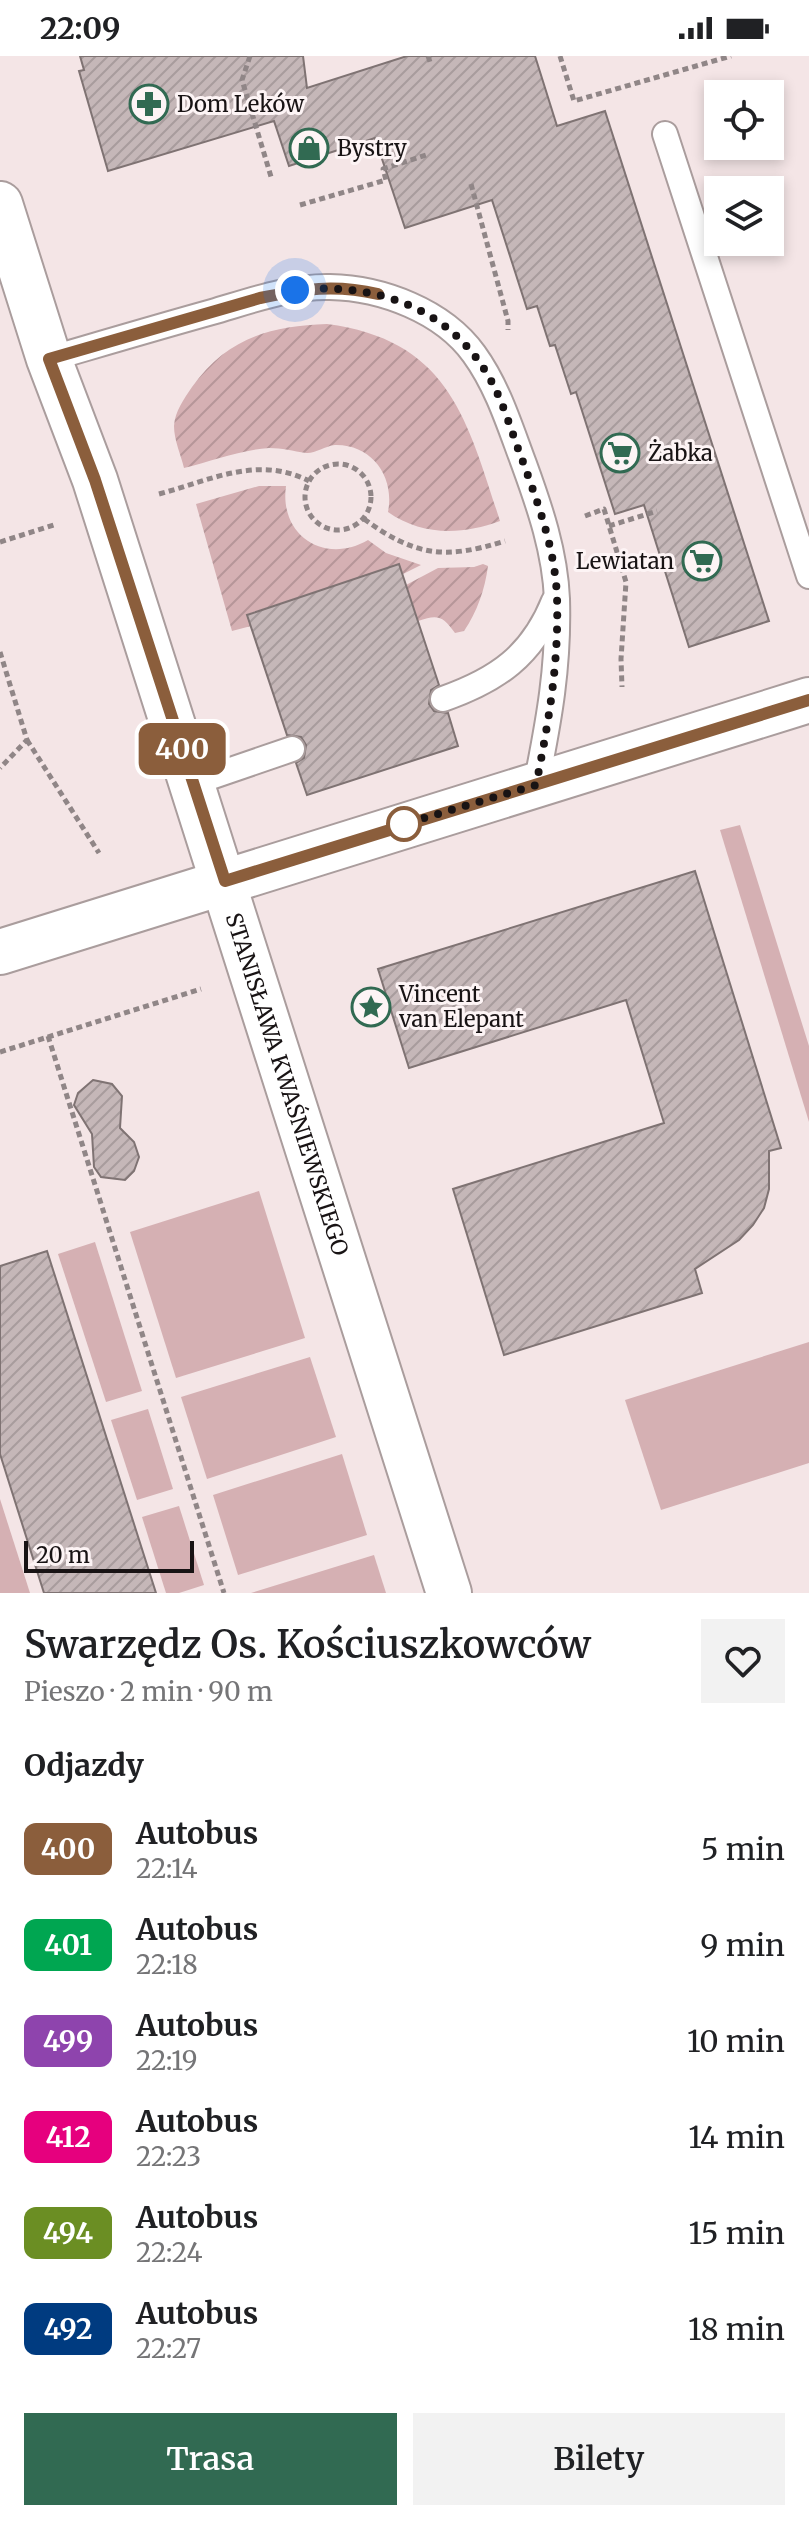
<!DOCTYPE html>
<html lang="pl">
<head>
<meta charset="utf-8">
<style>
	body { margin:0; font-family:Merriweather,serif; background:#f2f2f2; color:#202124; height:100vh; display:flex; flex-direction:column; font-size:30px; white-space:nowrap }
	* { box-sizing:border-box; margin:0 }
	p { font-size:26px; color:#757577 }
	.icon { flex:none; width:44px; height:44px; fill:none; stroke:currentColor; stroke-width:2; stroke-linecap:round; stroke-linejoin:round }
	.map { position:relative; height:1537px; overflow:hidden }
	.sheet { display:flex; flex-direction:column; background:#fff; flex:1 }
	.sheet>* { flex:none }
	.badge { padding:0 16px; border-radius:12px; font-size:28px; line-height:52px }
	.tools { position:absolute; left:704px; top:24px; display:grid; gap:16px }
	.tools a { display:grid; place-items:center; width:80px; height:80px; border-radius:0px; background:#fff; box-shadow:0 4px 12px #0003; font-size:40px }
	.scale { position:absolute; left:24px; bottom:20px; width:170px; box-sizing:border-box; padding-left:8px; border:4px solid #181314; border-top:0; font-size:22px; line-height:28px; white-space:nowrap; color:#181314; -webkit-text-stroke:6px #fdf4f5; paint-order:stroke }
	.you { position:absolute; width:40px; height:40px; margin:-20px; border:6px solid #fff; border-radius:50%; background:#1a73e8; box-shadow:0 0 0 12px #1a73e833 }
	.map>.badge { position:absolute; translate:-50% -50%; box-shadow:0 0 0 4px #fff }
	h2 { padding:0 24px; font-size:30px; line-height:72px }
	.round { display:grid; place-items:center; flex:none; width:84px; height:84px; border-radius:0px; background:#f2f2f2 }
	.summary { display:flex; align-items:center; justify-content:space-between; height:136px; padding:0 24px }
	h1 { font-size:38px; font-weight:600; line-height:60px }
	.button { display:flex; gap:16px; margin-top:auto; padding:16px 24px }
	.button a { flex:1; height:92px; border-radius:0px; background:#316a52; color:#fff; font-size:32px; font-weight:600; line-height:92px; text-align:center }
	.button a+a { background:#f2f2f2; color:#202124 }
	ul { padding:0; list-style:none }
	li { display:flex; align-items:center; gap:24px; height:96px; padding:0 24px }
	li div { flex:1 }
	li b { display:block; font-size:30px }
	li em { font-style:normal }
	li .badge { min-width:88px; font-weight:700; text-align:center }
	.status { display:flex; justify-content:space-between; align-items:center; height:56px; padding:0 40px; background:#fff; direction:ltr }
	.status svg { height:22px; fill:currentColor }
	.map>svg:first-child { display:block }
	.green { fill:#d5b0b3 }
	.garden { fill:url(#garden-furrows) }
	.building { fill:url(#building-hatch); stroke:#7f7373; stroke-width:2 }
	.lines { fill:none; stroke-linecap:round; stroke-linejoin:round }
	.lane-casing { stroke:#aa9d9d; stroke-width:28 }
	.street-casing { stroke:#aa9d9d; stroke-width:48 }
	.path { stroke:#908687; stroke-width:5; stroke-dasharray:6 4; stroke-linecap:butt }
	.lane { stroke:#fff; stroke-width:24 }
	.street { stroke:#fff; stroke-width:44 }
	.line-casing { stroke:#fff; stroke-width:18 }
	.line { stroke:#8b5e3c; stroke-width:12 }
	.walk { stroke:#181314; stroke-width:8; stroke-dasharray:0 14.4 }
	.stop-dot { fill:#fff; stroke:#8b5e3c; stroke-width:4 }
	.labels { text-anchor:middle; stroke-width:6; stroke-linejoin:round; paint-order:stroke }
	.poi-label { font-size:22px; fill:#181314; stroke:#fdf4f5; text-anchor:start }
	.street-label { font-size:22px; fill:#181314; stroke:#fdf4f5 }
</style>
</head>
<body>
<div class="status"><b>22:09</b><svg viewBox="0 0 49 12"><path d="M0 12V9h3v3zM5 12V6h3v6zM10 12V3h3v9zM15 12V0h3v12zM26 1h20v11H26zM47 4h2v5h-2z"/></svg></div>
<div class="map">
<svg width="809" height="1537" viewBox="0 0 809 1537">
	<defs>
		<pattern id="garden-furrows" width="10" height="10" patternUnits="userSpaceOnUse" patternTransform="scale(2)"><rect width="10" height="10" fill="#d5b0b3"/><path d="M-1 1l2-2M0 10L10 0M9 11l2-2" fill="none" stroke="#b69699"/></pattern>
		<pattern id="building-hatch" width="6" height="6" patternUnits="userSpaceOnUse" patternTransform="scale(2)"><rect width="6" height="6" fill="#c5b7b8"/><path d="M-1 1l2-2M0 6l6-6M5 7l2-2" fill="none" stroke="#a89c9d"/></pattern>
	</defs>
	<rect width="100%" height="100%" fill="#f4e5e6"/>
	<g class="green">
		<polygon points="740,769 809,990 809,1066 720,774"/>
		<polygon points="259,1135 305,1282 176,1322 130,1176"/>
		<polygon points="95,1186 142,1335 106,1346 58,1198"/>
		<polygon points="809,1286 809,1407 661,1454 625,1344"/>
		<polygon points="310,1301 336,1381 207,1423 181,1341"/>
		<polygon points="148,1353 173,1433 137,1444 111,1364"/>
		<polygon points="342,1398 367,1479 238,1519 213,1439"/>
		<polygon points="0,1443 30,1537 0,1537"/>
		<polygon points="179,1450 204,1529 179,1537 166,1537 142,1461"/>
		<polygon points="374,1499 386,1537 251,1537"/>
	</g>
	<g class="garden">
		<path d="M327 268C449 284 467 363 500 465 462 479 422 480 388 456 395 421 372 388 335 389 325 390 314 398 306 397 293 395 282 392 269 392 240 394 212 405 184 412 181 399 174 384 174 370 175 355 184 343 192 331 227 282 270 270 327 268Z"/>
		<path d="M259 430H286C279 480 325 509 368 484L386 497 421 509 403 518 399 508 248 558 251 570 232 575 196 448Z"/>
		<path d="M483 508 488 510C485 533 477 556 464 575L455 577C443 560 438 558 418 565L406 529 438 512 474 511Z"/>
	</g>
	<g class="building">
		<polygon points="80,0 303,0 307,32 407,0 535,0 557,70 605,55 769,565 689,591 644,449 615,458 576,336 571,338 555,289 550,290 537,250 527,253 492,144 405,172 375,82 289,110 274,65 108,115 79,15 84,14"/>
		<polygon points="399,508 439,629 431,634 429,648 434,655 448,657 458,690 307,739 296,707 304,702 306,689 301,681 287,679 247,559"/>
		<polygon points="695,815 781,1092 769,1095 769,1133 764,1152 753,1169 739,1184 695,1213 702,1237 504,1299 453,1133 664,1067 626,944 409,1012 378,913"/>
		<polygon points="93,1024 112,1028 122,1040 120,1072 134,1086 139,1101 134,1115 125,1124 101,1121 94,1111 92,1078 74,1049 78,1037"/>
		<polygon points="47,1195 156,1537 44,1537 0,1398 0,1210"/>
	</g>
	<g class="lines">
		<defs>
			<g id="lane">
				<polyline points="665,78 809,520"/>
				<path d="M49 303C104 287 158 271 212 256 250 245 291 230 330 231 382 232 443 255 474 298 498 331 510 371 524 408 540 452 555 496 557 543 559 610 549 664 536 729"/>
				<path d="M443 643C497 624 532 600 554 545"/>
				<polyline points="193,727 292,693"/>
			</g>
			<g id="street">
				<path id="s1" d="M0 148 49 303 95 424 449 1537"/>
				<polyline points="0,896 809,644"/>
			</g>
		</defs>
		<use href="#lane" class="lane-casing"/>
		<use href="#street" class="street-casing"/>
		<g class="path">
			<polyline points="250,0 242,24 272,124"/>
			<polyline points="428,0 431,9"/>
			<polyline points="560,0 574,45 731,0"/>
			<polyline points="471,128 508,265 508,274"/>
			<polyline points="300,149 386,124 383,113 426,99"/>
			<circle cx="338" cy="441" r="33"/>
			<path d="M159 438C211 424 258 399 309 425"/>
			<polyline points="585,460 604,453 626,526 621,603 622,631"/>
			<path d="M364 463C415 500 444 504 505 485"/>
			<polyline points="609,470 657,455"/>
			<polyline points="0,486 54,469"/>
			<polyline points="0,596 27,684 0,712"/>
			<polyline points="27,684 99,797"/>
			<polyline points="48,980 224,1537"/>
			<polyline points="0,996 201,933"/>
		</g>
		<use href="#lane" class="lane"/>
		<use href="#street" class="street"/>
	</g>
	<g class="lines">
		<defs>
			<path id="line" d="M378 238C334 228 304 233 260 242L49 303 95 424 225 825 809 644"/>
		</defs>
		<use href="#line" class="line-casing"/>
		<use href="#line" class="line"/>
		<path class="walk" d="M295 234C373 226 448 250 489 321 504 347 512 378 523 406 539 450 555 494 557 541 559 607 549 664 536 729L404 768"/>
	</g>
	<defs>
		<symbol id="pharmacy-ring" viewBox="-11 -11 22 22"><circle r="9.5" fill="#fdf4f5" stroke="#316a52" stroke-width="1.5"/><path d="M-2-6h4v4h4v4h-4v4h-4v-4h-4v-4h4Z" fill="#316a52"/></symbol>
		<symbol id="shop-ring" viewBox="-11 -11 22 22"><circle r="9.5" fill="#fdf4f5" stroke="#316a52" stroke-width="1.5"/><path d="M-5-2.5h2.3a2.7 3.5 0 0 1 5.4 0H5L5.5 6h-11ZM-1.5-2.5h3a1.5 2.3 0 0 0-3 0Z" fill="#316a52"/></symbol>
		<symbol id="supermarket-ring" viewBox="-11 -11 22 22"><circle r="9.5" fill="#fdf4f5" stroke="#316a52" stroke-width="1.5"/><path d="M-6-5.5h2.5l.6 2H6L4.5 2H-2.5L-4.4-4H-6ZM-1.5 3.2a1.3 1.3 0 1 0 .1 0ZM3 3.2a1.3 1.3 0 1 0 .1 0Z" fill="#316a52"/></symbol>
		<symbol id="sight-ring" viewBox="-11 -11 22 22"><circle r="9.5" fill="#fdf4f5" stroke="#316a52" stroke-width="1.5"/><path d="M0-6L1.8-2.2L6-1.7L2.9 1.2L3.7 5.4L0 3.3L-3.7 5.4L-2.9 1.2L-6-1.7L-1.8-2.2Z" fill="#316a52"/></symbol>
	</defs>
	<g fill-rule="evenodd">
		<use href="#pharmacy-ring" x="127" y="26" width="44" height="44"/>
		<use href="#shop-ring" x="287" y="70" width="44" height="44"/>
		<use href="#supermarket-ring" x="598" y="375" width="44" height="44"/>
		<use href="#supermarket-ring" x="680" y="483" width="44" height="44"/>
		<use href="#sight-ring" x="349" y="929" width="44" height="44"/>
	</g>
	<circle class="stop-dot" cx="404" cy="768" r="16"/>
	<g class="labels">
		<g class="poi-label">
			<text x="177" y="56">Dom Leków</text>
			<text x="337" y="100">Bystry</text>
			<text x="648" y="405">Żabka</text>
			<text x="674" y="513" text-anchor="end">Lewiatan</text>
			<text x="399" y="946">Vincent<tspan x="399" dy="25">van Elepant</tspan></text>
		</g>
		<g class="street-label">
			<text dy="8" stroke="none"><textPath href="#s1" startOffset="926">STANISŁAWA KWAŚNIEWSKIEGO</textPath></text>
		</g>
	</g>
</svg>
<div class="tools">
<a><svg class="icon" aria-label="locate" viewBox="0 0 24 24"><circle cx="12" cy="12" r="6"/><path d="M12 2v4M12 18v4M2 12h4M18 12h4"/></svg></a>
<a><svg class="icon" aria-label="layers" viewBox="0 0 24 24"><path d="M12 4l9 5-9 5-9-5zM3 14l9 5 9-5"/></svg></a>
</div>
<div class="scale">20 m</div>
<div class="you" style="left:295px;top:234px"></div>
<b class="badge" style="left:182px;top:693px;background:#8b5e3c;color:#fff">400</b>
</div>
<section class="sheet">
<div class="summary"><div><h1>Swarzędz Os. Kościuszkowców</h1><p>Pieszo · 2 min · 90 m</p></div><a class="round"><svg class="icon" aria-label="heart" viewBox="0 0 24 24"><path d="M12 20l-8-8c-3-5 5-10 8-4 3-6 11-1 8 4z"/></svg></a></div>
<h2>Odjazdy</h2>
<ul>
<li><span class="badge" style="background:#8b5e3c;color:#fff">400</span><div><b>Autobus</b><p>22:14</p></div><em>5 min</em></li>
<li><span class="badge" style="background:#00a651;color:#fff">401</span><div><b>Autobus</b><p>22:18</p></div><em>9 min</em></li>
<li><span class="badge" style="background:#8e44ad;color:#fff">499</span><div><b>Autobus</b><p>22:19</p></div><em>10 min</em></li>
<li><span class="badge" style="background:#e6007e;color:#fff">412</span><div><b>Autobus</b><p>22:23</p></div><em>14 min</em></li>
<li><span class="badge" style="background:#6b8e23;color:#fff">494</span><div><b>Autobus</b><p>22:24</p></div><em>15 min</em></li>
<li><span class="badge" style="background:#003b80;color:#fff">492</span><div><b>Autobus</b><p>22:27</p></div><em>18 min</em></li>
</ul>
<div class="button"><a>Trasa</a><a>Bilety</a></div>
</section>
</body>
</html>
